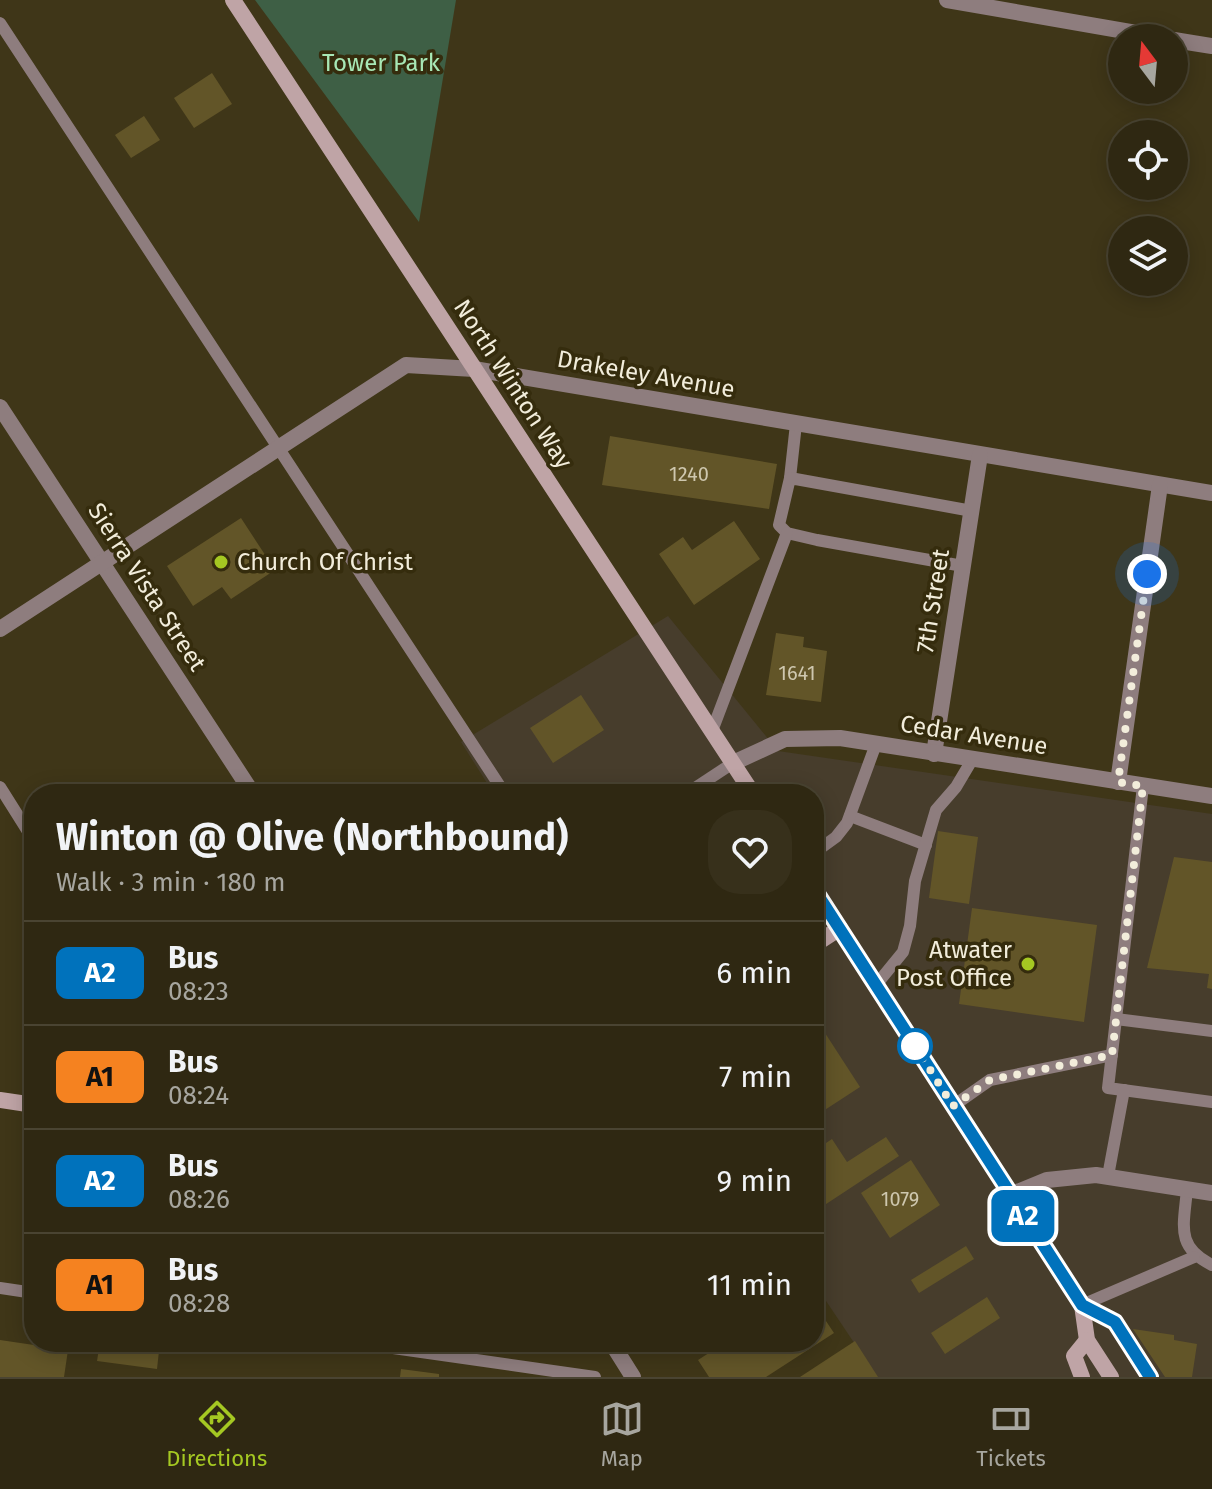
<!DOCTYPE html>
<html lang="en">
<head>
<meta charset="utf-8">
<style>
	body { margin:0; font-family:"Fira Sans",sans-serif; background:#37301b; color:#f1f3f6; height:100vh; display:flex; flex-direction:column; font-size:30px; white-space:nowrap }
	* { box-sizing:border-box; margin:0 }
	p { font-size:26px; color:#a7a69f }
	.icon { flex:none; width:44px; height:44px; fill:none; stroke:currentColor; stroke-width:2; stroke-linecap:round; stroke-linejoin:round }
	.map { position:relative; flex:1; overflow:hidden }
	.details { position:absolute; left:24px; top:784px; width:800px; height:568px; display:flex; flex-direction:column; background:#2f2812; border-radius:32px; box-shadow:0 4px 20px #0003,0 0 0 2px #4a4432 }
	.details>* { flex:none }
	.badge { padding:0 16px; border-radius:12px; font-size:28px; line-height:52px }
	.needle { width:52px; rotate:344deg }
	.tools { position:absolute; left:1108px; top:24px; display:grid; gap:16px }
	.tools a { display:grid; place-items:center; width:80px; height:80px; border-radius:50%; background:#2f2812; box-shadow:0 4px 20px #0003,0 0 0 2px #4a4432; font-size:40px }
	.you { position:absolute; width:40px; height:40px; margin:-20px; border:6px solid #fff; border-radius:50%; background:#1a73e8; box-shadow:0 0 0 12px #1a73e833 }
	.map>.badge { position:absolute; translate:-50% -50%; box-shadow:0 0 0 4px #fff }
	.round { display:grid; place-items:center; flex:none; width:84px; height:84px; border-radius:32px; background:#37301b }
	.head { display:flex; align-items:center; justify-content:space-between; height:136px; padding:0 32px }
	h1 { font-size:38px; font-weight:700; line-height:60px }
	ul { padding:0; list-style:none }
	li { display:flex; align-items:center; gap:24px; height:104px; padding:0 32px; border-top:2px solid #4a4432 }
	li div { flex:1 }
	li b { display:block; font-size:30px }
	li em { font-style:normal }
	li .badge { min-width:88px; font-weight:700; text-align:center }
	.dock { display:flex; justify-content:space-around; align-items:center; height:112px; border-top:2px solid #4a4432; background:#2f2812; font-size:22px; color:#a7a69f }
	.dock a { display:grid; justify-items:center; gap:4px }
	.dock .active { color:#a5c822 }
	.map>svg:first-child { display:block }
	.commercial { fill:#473d2c }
	.green { fill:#3e5f45 }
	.building { fill:#625528 }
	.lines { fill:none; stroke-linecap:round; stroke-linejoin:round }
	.service { stroke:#8e7d7e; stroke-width:12 }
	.minor { stroke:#8e7d7e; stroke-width:16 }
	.tertiary { stroke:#8e7d7e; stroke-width:16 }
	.secondary { stroke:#bfa4a6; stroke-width:16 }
	.line-casing { stroke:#fff; stroke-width:18 }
	.line { stroke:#0072bc; stroke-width:12 }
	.walk { stroke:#f2eddb; stroke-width:8; stroke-dasharray:0 14.4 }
	.poi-dot { fill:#a5c822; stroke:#352c0d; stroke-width:3 }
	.stop-dot { fill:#fff; stroke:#0072bc; stroke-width:4 }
	.labels { text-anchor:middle; stroke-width:7; stroke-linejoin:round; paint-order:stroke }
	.number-label { font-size:20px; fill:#cec7ae }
	.park-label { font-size:24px; fill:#a7e7b5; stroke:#352c0d }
	.street-label { font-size:24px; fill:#f2eddb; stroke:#352c0d }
	.poi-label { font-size:24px; fill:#f2eddb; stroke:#352c0d; text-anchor:start }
</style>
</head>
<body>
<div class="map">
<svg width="1212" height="1377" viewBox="0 0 1212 1377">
	<rect width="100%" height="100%" fill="#3f3618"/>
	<polygon class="commercial" points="668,616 778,751 1212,814 1212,1377 877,1377 814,1283 814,794 494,794 461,742"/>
	<polygon class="green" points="255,0 456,0 419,222"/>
	<g class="building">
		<polygon points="212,73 232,104 194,128 174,98"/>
		<polygon points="144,116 160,140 131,158 115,135"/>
		<polygon points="610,436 777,464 769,509 602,485"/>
		<polygon points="241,518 275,570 231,599 222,587 193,606 167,566"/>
		<polygon points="734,521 760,559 694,605 659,554 683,537 692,550"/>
		<polygon points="776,633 804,637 803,647 827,651 821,702 766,695"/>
		<polygon points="581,695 604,730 553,763 530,728"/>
		<polygon points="938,831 978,837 969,904 929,898"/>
		<polygon points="1174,857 1212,862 1212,989 1207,988 1209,974 1147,968"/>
		<polygon points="972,908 1097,925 1084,1022 959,1004"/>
		<polygon points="814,1016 860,1087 814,1117"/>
		<polygon points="886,1137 899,1156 814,1212 814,1151 832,1139 847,1162"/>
		<polygon points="911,1160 940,1205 890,1238 861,1193"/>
		<polygon points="966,1246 974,1259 919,1293 911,1280"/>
		<polygon points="987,1297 1000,1318 945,1354 931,1333"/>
		<polygon points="814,1303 834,1333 766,1377 709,1377 698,1360 726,1342 814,1342"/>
		<polygon points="1133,1329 1174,1335 1174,1340 1197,1344 1192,1377 1165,1377"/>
		<polygon points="0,1340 68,1350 64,1377 0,1377"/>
		<polygon points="855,1341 878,1377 800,1377"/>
		<polygon points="100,1342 160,1342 157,1369 97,1361"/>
		<polygon points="401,1369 439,1374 439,1377 400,1377"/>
	</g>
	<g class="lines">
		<g class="service">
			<polyline points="0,23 505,794"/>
			<polyline points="790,478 796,424"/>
			<polyline points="963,566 817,540 787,533 779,525 790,478 972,511"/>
			<polyline points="712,731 787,533"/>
			<polyline points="1143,786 1108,1088 1212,1102"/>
			<polyline points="0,787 34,841"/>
			<polyline points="686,794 733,763"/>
			<polyline points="850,816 926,845"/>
			<polyline points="814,853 836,837 847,823 876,744"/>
			<polyline points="876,985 903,952 910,926 915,881 936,810 956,787 972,760"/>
			<polyline points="1116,1019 1212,1031"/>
			<polyline points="953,1106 990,1080 1112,1055"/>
			<polyline points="1108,1176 1124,1090"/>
			<path d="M1187 1189C1184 1225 1175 1247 1212 1265"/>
			<polyline points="0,1288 34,1293"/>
			<polyline points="1082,1305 1194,1257"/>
			<polyline points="351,1342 595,1377"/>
		</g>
		<g class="minor">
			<polyline points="947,0 1165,38"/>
			<polyline points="1174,40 1212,46"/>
			<polyline points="0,407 253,794"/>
			<polyline points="0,629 406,365 474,369 1212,493"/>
			<polyline points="934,754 980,455"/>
			<polyline points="733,763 785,739 840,738 1212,796"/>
			<polyline points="1118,782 1160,485"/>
			<polyline points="611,1342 633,1377"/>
		</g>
		<polyline class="tertiary" points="1010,1195 1047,1180 1096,1175 1212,1193"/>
		<g class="secondary">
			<polyline points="233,0 753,794"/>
			<polyline points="814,889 1082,1305 1087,1340 1111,1377"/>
			<polyline points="814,945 840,928"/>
			<polyline points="0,1100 34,1105"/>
			<polyline points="1082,1305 1115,1322 1150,1377"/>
			<polyline points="1082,1377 1074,1356 1087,1340"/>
		</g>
	</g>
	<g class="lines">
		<defs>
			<polyline id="line" points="814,889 1082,1305 1115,1322 1150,1377"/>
		</defs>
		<use href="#line" class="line-casing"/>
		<use href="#line" class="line"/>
		<polyline class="walk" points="915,1046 953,1106 990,1080 1112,1055 1143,786 1118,782 1147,574"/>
	</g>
	<g class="poi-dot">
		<circle cx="221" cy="562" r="8"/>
		<circle cx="1028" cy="964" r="8"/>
	</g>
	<circle class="stop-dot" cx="915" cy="1046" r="16"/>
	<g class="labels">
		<g class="number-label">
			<text x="689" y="481">1240</text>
			<text x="797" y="680">1641</text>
			<text x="900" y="1206">1079</text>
		</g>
		<g class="park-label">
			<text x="381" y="71">Tower Park</text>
		</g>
		<g class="street-label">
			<text transform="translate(646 374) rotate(10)" y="8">Drakeley Avenue</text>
			<text transform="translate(513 384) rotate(57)" y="8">North Winton Way</text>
			<text transform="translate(147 587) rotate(57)" y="8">Sierra Vista Street</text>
			<text transform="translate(933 601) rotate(-81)" y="8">7th Street</text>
			<text transform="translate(974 735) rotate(9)" y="8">Cedar Avenue</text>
		</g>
		<g class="poi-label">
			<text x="237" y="570">Church Of Christ</text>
			<text x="1012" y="958" text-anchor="end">Atwater<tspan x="1012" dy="28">Post Office</tspan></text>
		</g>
	</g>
</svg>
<div class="tools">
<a><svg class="needle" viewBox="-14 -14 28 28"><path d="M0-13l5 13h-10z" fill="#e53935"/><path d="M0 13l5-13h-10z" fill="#a7a69f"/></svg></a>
<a><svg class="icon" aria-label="locate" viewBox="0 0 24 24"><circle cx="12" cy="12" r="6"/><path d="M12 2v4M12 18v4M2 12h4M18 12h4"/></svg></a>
<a><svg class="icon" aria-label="layers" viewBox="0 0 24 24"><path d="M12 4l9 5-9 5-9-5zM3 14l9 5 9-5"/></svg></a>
</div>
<div class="you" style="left:1147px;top:574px"></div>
<b class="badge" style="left:1023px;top:1216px;background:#0072bc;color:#fff">A2</b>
<section class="details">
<div class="head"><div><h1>Winton @ Olive (Northbound)</h1><p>Walk · 3 min · 180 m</p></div><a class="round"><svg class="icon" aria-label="heart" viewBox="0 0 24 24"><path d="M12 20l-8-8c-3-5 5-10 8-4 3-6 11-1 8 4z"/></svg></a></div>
<ul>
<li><span class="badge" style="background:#0072bc;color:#fff">A2</span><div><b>Bus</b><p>08:23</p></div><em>6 min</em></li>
<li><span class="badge" style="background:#f58220;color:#111">A1</span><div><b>Bus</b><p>08:24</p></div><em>7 min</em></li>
<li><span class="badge" style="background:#0072bc;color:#fff">A2</span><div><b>Bus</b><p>08:26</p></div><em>9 min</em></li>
<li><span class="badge" style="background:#f58220;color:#111">A1</span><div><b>Bus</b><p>08:28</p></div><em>11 min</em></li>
</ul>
</section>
</div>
<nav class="dock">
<a class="active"><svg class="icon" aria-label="directions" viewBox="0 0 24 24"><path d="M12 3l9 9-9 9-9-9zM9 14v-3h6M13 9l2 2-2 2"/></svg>Directions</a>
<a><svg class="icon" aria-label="map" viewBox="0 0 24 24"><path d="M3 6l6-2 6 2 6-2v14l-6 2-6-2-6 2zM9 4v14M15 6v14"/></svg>Map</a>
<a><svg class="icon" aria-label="tickets" viewBox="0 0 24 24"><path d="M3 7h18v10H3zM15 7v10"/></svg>Tickets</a>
</nav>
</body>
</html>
